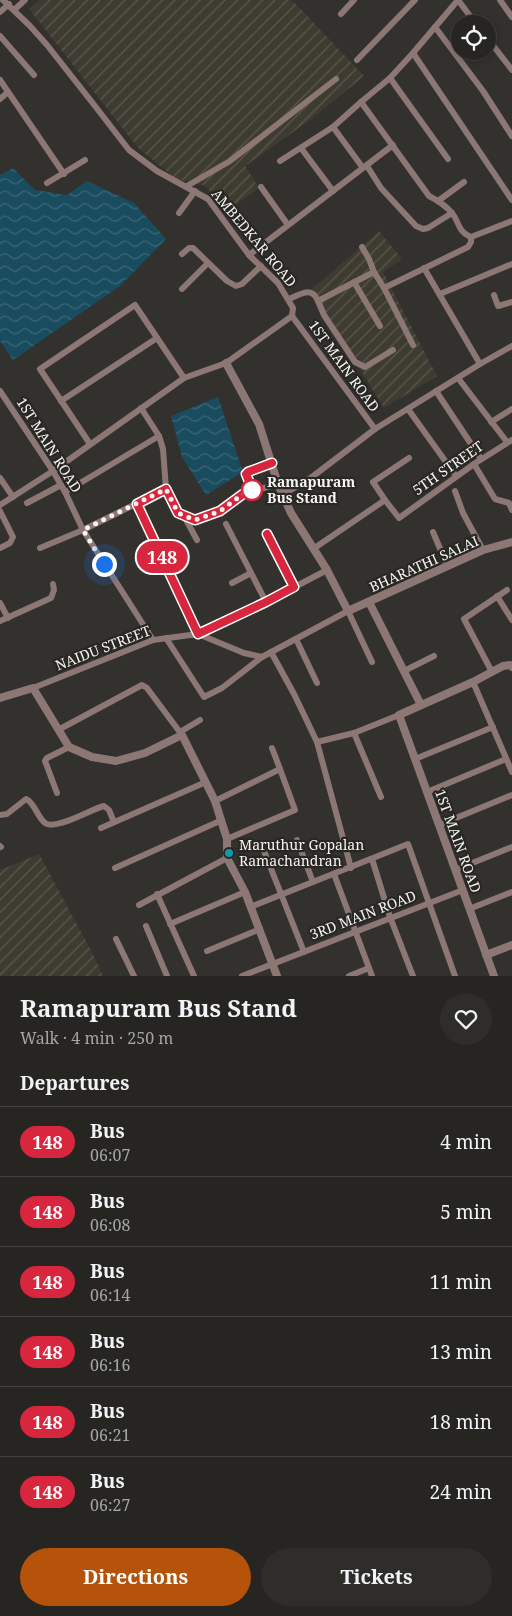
<!DOCTYPE html>
<html lang="en">
<head>
<meta charset="utf-8">
<style>
	body { margin:0; font-family:"Noto Serif",serif; background:#2e2d2a; color:#f1f3f6; height:100vh; display:flex; flex-direction:column; font-size:19px; white-space:nowrap }
	* { box-sizing:border-box; margin:0 }
	p { font-size:16px; color:#a4a5a5 }
	.icon { flex:none; width:28px; height:28px; fill:none; stroke:currentColor; stroke-width:2; stroke-linecap:round; stroke-linejoin:round }
	.map { position:relative; height:976px; overflow:hidden }
	.side { display:flex; flex-direction:column; background:#262522; flex:1 }
	.side>* { flex:none }
	.badge { padding:0 10px; border-radius:16px; font-size:18px; line-height:32px }
	.controls { position:absolute; left:451px; top:15px; display:grid; gap:10px }
	.controls a { display:grid; place-items:center; width:45px; height:45px; border-radius:50%; background:#262522; box-shadow:0 2px 12px #0003,0 0 0 1px #424240; font-size:25px }
	.you { position:absolute; width:25px; height:25px; margin:-12px; border:4px solid #fff; border-radius:50%; background:#1a73e8; box-shadow:0 0 0 8px #1a73e833 }
	.map>.badge { position:absolute; translate:-50% -50%; box-shadow:0 0 0 2px #fff }
	h2 { padding:0 20px; font-size:19px; line-height:45px }
	.round { display:grid; place-items:center; flex:none; width:52px; height:52px; border-radius:26px; background:#2e2d2a }
	.summary { display:flex; align-items:center; justify-content:space-between; height:85px; padding:0 20px }
	h1 { font-size:24px; font-weight:700; line-height:38px }
	.cta { display:flex; gap:10px; margin-top:auto; padding:10px 20px }
	.cta a { flex:1; height:58px; border-radius:30px; background:#b45309; color:#fff; font-size:20px; font-weight:700; line-height:58px; text-align:center }
	.cta a+a { background:#2e2d2a; color:#f1f3f6 }
	ul { padding:0; list-style:none }
	li { display:flex; align-items:center; gap:15px; height:70px; padding:0 20px; border-top:1px solid #424240 }
	li div { flex:1 }
	li b { display:block; font-size:19px }
	li em { font-style:normal }
	li .badge { min-width:55px; font-weight:700; text-align:center }
	.map>svg:first-child { display:block }
	.industrial { fill:url(#industrial-furrows) }
	.water { fill:url(#water-waves) }
	.lines { fill:none; stroke-linecap:round; stroke-linejoin:round }
	.minor { stroke:#8c7774; stroke-width:6 }
	.tertiary { stroke:#8c7774; stroke-width:8 }
	.line-casing { stroke:#fff; stroke-width:11 }
	.line { stroke:#d7263d; stroke-width:8 }
	.walk { stroke:#f5f4f2; stroke-width:5; stroke-dasharray:0 9 }
	.stop-dot { fill:#fff; stroke:#d7263d; stroke-width:2.5 }
	.culture-dot { fill:#0f9aa8; stroke:#292723; stroke-width:2 }
	.labels { text-anchor:middle; stroke-width:4.5; stroke-linejoin:round; paint-order:stroke }
	.street-label { font-size:14px; fill:#f5f4f2; stroke:#292723 }
	.stop-label { font-size:14px; font-weight:bold; fill:#f5f4f2; stroke:#292723; text-anchor:start }
	.poi-label { font-size:14px; fill:#f5f4f2; stroke:#292723; text-anchor:start }
</style>
</head>
<body>
<div class="map">
<svg width="512" height="976" viewBox="0 0 512 976">
	<defs>
		<pattern id="industrial-furrows" width="10" height="10" patternUnits="userSpaceOnUse" patternTransform="scale(1.25)"><rect width="10" height="10" fill="#3e3b31"/><path d="M-1 1l2-2M0 10L10 0M9 11l2-2" fill="none" stroke="#5a584f"/></pattern>
		<pattern id="water-waves" width="16" height="10" patternUnits="userSpaceOnUse" patternTransform="scale(1.25)"><rect width="16" height="10" fill="#1a4c5f"/><path d="M0 5q4-4 8 0t8 0" fill="none" stroke="#3c6676"/></pattern>
	</defs>
	<rect width="100%" height="100%" fill="#33312d"/>
	<g class="industrial">
		<polygon points="40,0 290,0 297,5 364,76 310,120 245,166 259,188 224,213 206,186 176,179 138,148 29,9"/>
		<polygon points="379,231 402,259 383,272 437,376 384,408 311,290"/>
		<polygon points="39,854 92,952 103,976 0,976 0,870"/>
	</g>
	<g class="water">
		<polygon points="13,168 35,190 67,195 87,181 134,203 166,239 120,286 13,360 0,341 0,175"/>
		<polygon points="218,397 243,472 206,495 182,457 171,416"/>
	</g>
	<g class="lines">
		<g class="minor">
			<path d="M458 0 413 53 390 78 361 102 429 196C437 200 446 206 452 213 460 223 457 231 471 237L512 221"/>
			<polyline points="458,0 476,24"/>
			<polyline points="500,0 512,17"/>
			<polyline points="14,10 25,0"/>
			<polyline points="0,12 9,4"/>
			<polyline points="341,14 354,0"/>
			<polyline points="435,27 483,91 512,136"/>
			<polyline points="0,36 34,75"/>
			<polyline points="488,39 512,70"/>
			<polyline points="413,53 512,200"/>
			<polyline points="357,60 415,0"/>
			<polyline points="390,78 448,159"/>
			<polyline points="0,80 64,174"/>
			<polyline points="0,99 8,92"/>
			<polyline points="333,127 363,168"/>
			<polyline points="301,148 333,191"/>
			<polyline points="280,161 333,127 361,102"/>
			<polyline points="367,166 381,188 416,226 423,229 428,228 452,213"/>
			<polyline points="47,183 85,160"/>
			<polyline points="187,186 230,161 336,79"/>
			<polyline points="261,187 288,225"/>
			<polyline points="438,201 464,182"/>
			<polyline points="179,213 195,191"/>
			<polyline points="362,247 369,259 374,272"/>
			<polyline points="182,254 189,248 193,248 227,281 236,286 242,284 261,266"/>
			<polyline points="249,255 393,145"/>
			<polyline points="424,268 480,364"/>
			<polyline points="354,282 380,326"/>
			<polyline points="384,288 413,345"/>
			<polyline points="182,289 208,263"/>
			<polyline points="440,294 512,264"/>
			<polyline points="494,295 498,306 512,302"/>
			<path d="M289 299C301 294 312 286 318 301L374 272 384 288 468 247 471 242V237"/>
			<polyline points="318,301 324,315 355,362 365,367 393,350"/>
			<polyline points="292,316 375,429"/>
			<polyline points="458,378 507,442"/>
			<polyline points="0,391 53,471 65,492 83,530 153,640"/>
			<polyline points="436,391 481,459"/>
			<polyline points="61,401 157,338"/>
			<polyline points="408,409 456,476"/>
			<polyline points="491,422 512,409"/>
			<polyline points="90,444 40,369 135,305 184,378"/>
			<polyline points="474,464 495,499 509,503 512,510"/>
			<polyline points="0,478 13,497"/>
			<polyline points="166,489 178,513 195,520 220,511 243,494 278,484 289,491 308,480 375,429 480,364 512,346"/>
			<polyline points="253,491 246,474 249,472 272,463"/>
			<polyline points="455,491 463,513 483,550"/>
			<polyline points="65,492 159,436"/>
			<polyline points="385,500 399,518 474,464 512,440"/>
			<polyline points="27,503 61,485"/>
			<polyline points="137,504 198,634 266,602"/>
			<polyline points="0,505 53,471 184,378 226,363 292,316 293,308 278,283 249,255 208,199 157,171 129,150 95,106 47,45 30,26 3,0"/>
			<polyline points="0,511 13,537 10,543 0,548"/>
			<polyline points="184,516 197,540"/>
			<polyline points="226,524 266,602 327,570"/>
			<polyline points="433,532 447,565"/>
			<polyline points="267,534 294,587"/>
			<polyline points="40,548 83,530 166,489 163,449 159,436 141,408"/>
			<polyline points="313,549 385,500 373,482 409,458"/>
			<polyline points="232,583 251,573"/>
			<polyline points="497,596 512,620"/>
			<polyline points="0,603 8,618"/>
			<polyline points="0,621 51,598 54,590 53,584"/>
			<polyline points="166,638 204,697 222,688 262,657"/>
			<polyline points="296,639 317,683"/>
			<polyline points="271,652 294,694 317,742"/>
			<polyline points="404,671 434,656"/>
			<polyline points="492,672 464,619 507,590"/>
			<polyline points="473,682 512,772"/>
			<polyline points="33,688 153,640 198,634 244,653 262,657 348,611 372,662"/>
			<polyline points="58,730 142,685 147,688 182,735"/>
			<polyline points="180,732 200,720"/>
			<polyline points="272,748 280,769"/>
			<polyline points="415,759 493,727"/>
			<polyline points="427,792 506,759"/>
			<polyline points="57,793 45,761 47,758 69,747"/>
			<polyline points="381,797 354,733 399,715"/>
			<polyline points="215,801 280,769 295,810 227,839"/>
			<path d="M0 815 7 814 26 799C35 803 37 817 45 823 55 831 91 809 104 806L109 810 114 822"/>
			<polyline points="439,825 512,795"/>
			<polyline points="101,828 206,782"/>
			<polyline points="297,840 313,882"/>
			<polyline points="0,846 1,847"/>
			<polyline points="264,851 304,952"/>
			<polyline points="372,859 390,917 413,976"/>
			<polyline points="115,868 222,820"/>
			<polyline points="351,868 317,742 354,733"/>
			<polyline points="455,870 512,847"/>
			<polyline points="334,874 372,976"/>
			<polyline points="157,894 194,976"/>
			<polyline points="139,905 227,858"/>
			<polyline points="250,907 408,844 455,976"/>
			<polyline points="469,909 512,892"/>
			<polyline points="170,924 245,892"/>
			<polyline points="146,926 167,976"/>
			<polyline points="116,939 134,976"/>
			<polyline points="207,951 260,929"/>
			<polyline points="242,976 463,890"/>
			<polyline points="349,976 369,968"/>
		</g>
		<g class="tertiary">
			<polyline points="226,363 259,424 278,484 291,513 327,570 348,611 483,550 512,542"/>
			<polyline points="369,602 421,705"/>
			<polyline points="0,698 33,688 69,747 92,757 116,761 145,753 182,735 215,801 227,839 227,858 245,892 277,976"/>
			<polyline points="486,955 512,945"/>
			<polyline points="494,976 399,715 473,682 503,666 510,665 512,667"/>
		</g>
	</g>
	<g class="lines">
		<defs>
			<polyline id="line" points="267,534 294,587 266,602 198,634 137,504 166,489 178,513 195,520 220,511 243,494 253,491 246,474 248,472 272,463"/>
		</defs>
		<use href="#line" class="line-casing"/>
		<use href="#line" class="line"/>
		<polyline class="walk" points="104,564 83,530 166,489 178,513 195,520 220,511 243,494 253,491 252,490"/>
	</g>
	<circle class="stop-dot" cx="252" cy="490" r="10"/>
	<circle class="culture-dot" cx="229" cy="853" r="5"/>
	<g class="labels">
		<g class="street-label">
			<text transform="translate(254 238) rotate(50)" y="5">AMBEDKAR ROAD</text>
			<text transform="translate(344 366) rotate(54)" y="5">1ST MAIN ROAD</text>
			<text transform="translate(49 445) rotate(58)" y="5">1ST MAIN ROAD</text>
			<text transform="translate(448 468) rotate(-35)" y="5">5TH STREET</text>
			<text transform="translate(424 564) rotate(-24)" y="5">BHARATHI SALAI</text>
			<text transform="translate(103 648) rotate(-21)" y="5">NAIDU STREET</text>
			<text transform="translate(458 841) rotate(70)" y="5">1ST MAIN ROAD</text>
			<text transform="translate(363 915) rotate(-21)" y="5">3RD MAIN ROAD</text>
		</g>
		<g class="stop-label">
			<text x="267" y="487">Ramapuram<tspan x="267" dy="16">Bus Stand</tspan></text>
		</g>
		<g class="poi-label">
			<text x="239" y="850">Maruthur Gopalan<tspan x="239" dy="16">Ramachandran</tspan></text>
		</g>
	</g>
</svg>
<div class="controls">
<a><svg class="icon" aria-label="locate" viewBox="0 0 24 24"><circle cx="12" cy="12" r="6"/><path d="M12 2v4M12 18v4M2 12h4M18 12h4"/></svg></a>
</div>
<div class="you" style="left:104px;top:564px"></div>
<b class="badge" style="left:162px;top:557px;background:#d7263d;color:#fff">148</b>
</div>
<section class="side">
<div class="summary"><div><h1>Ramapuram Bus Stand</h1><p>Walk · 4 min · 250 m</p></div><a class="round"><svg class="icon" aria-label="heart" viewBox="0 0 24 24"><path d="M12 20l-8-8c-3-5 5-10 8-4 3-6 11-1 8 4z"/></svg></a></div>
<h2>Departures</h2>
<ul>
<li><span class="badge" style="background:#d7263d;color:#fff">148</span><div><b>Bus</b><p>06:07</p></div><em>4 min</em></li>
<li><span class="badge" style="background:#d7263d;color:#fff">148</span><div><b>Bus</b><p>06:08</p></div><em>5 min</em></li>
<li><span class="badge" style="background:#d7263d;color:#fff">148</span><div><b>Bus</b><p>06:14</p></div><em>11 min</em></li>
<li><span class="badge" style="background:#d7263d;color:#fff">148</span><div><b>Bus</b><p>06:16</p></div><em>13 min</em></li>
<li><span class="badge" style="background:#d7263d;color:#fff">148</span><div><b>Bus</b><p>06:21</p></div><em>18 min</em></li>
<li><span class="badge" style="background:#d7263d;color:#fff">148</span><div><b>Bus</b><p>06:27</p></div><em>24 min</em></li>
</ul>
<div class="cta"><a>Directions</a><a>Tickets</a></div>
</section>
</body>
</html>
